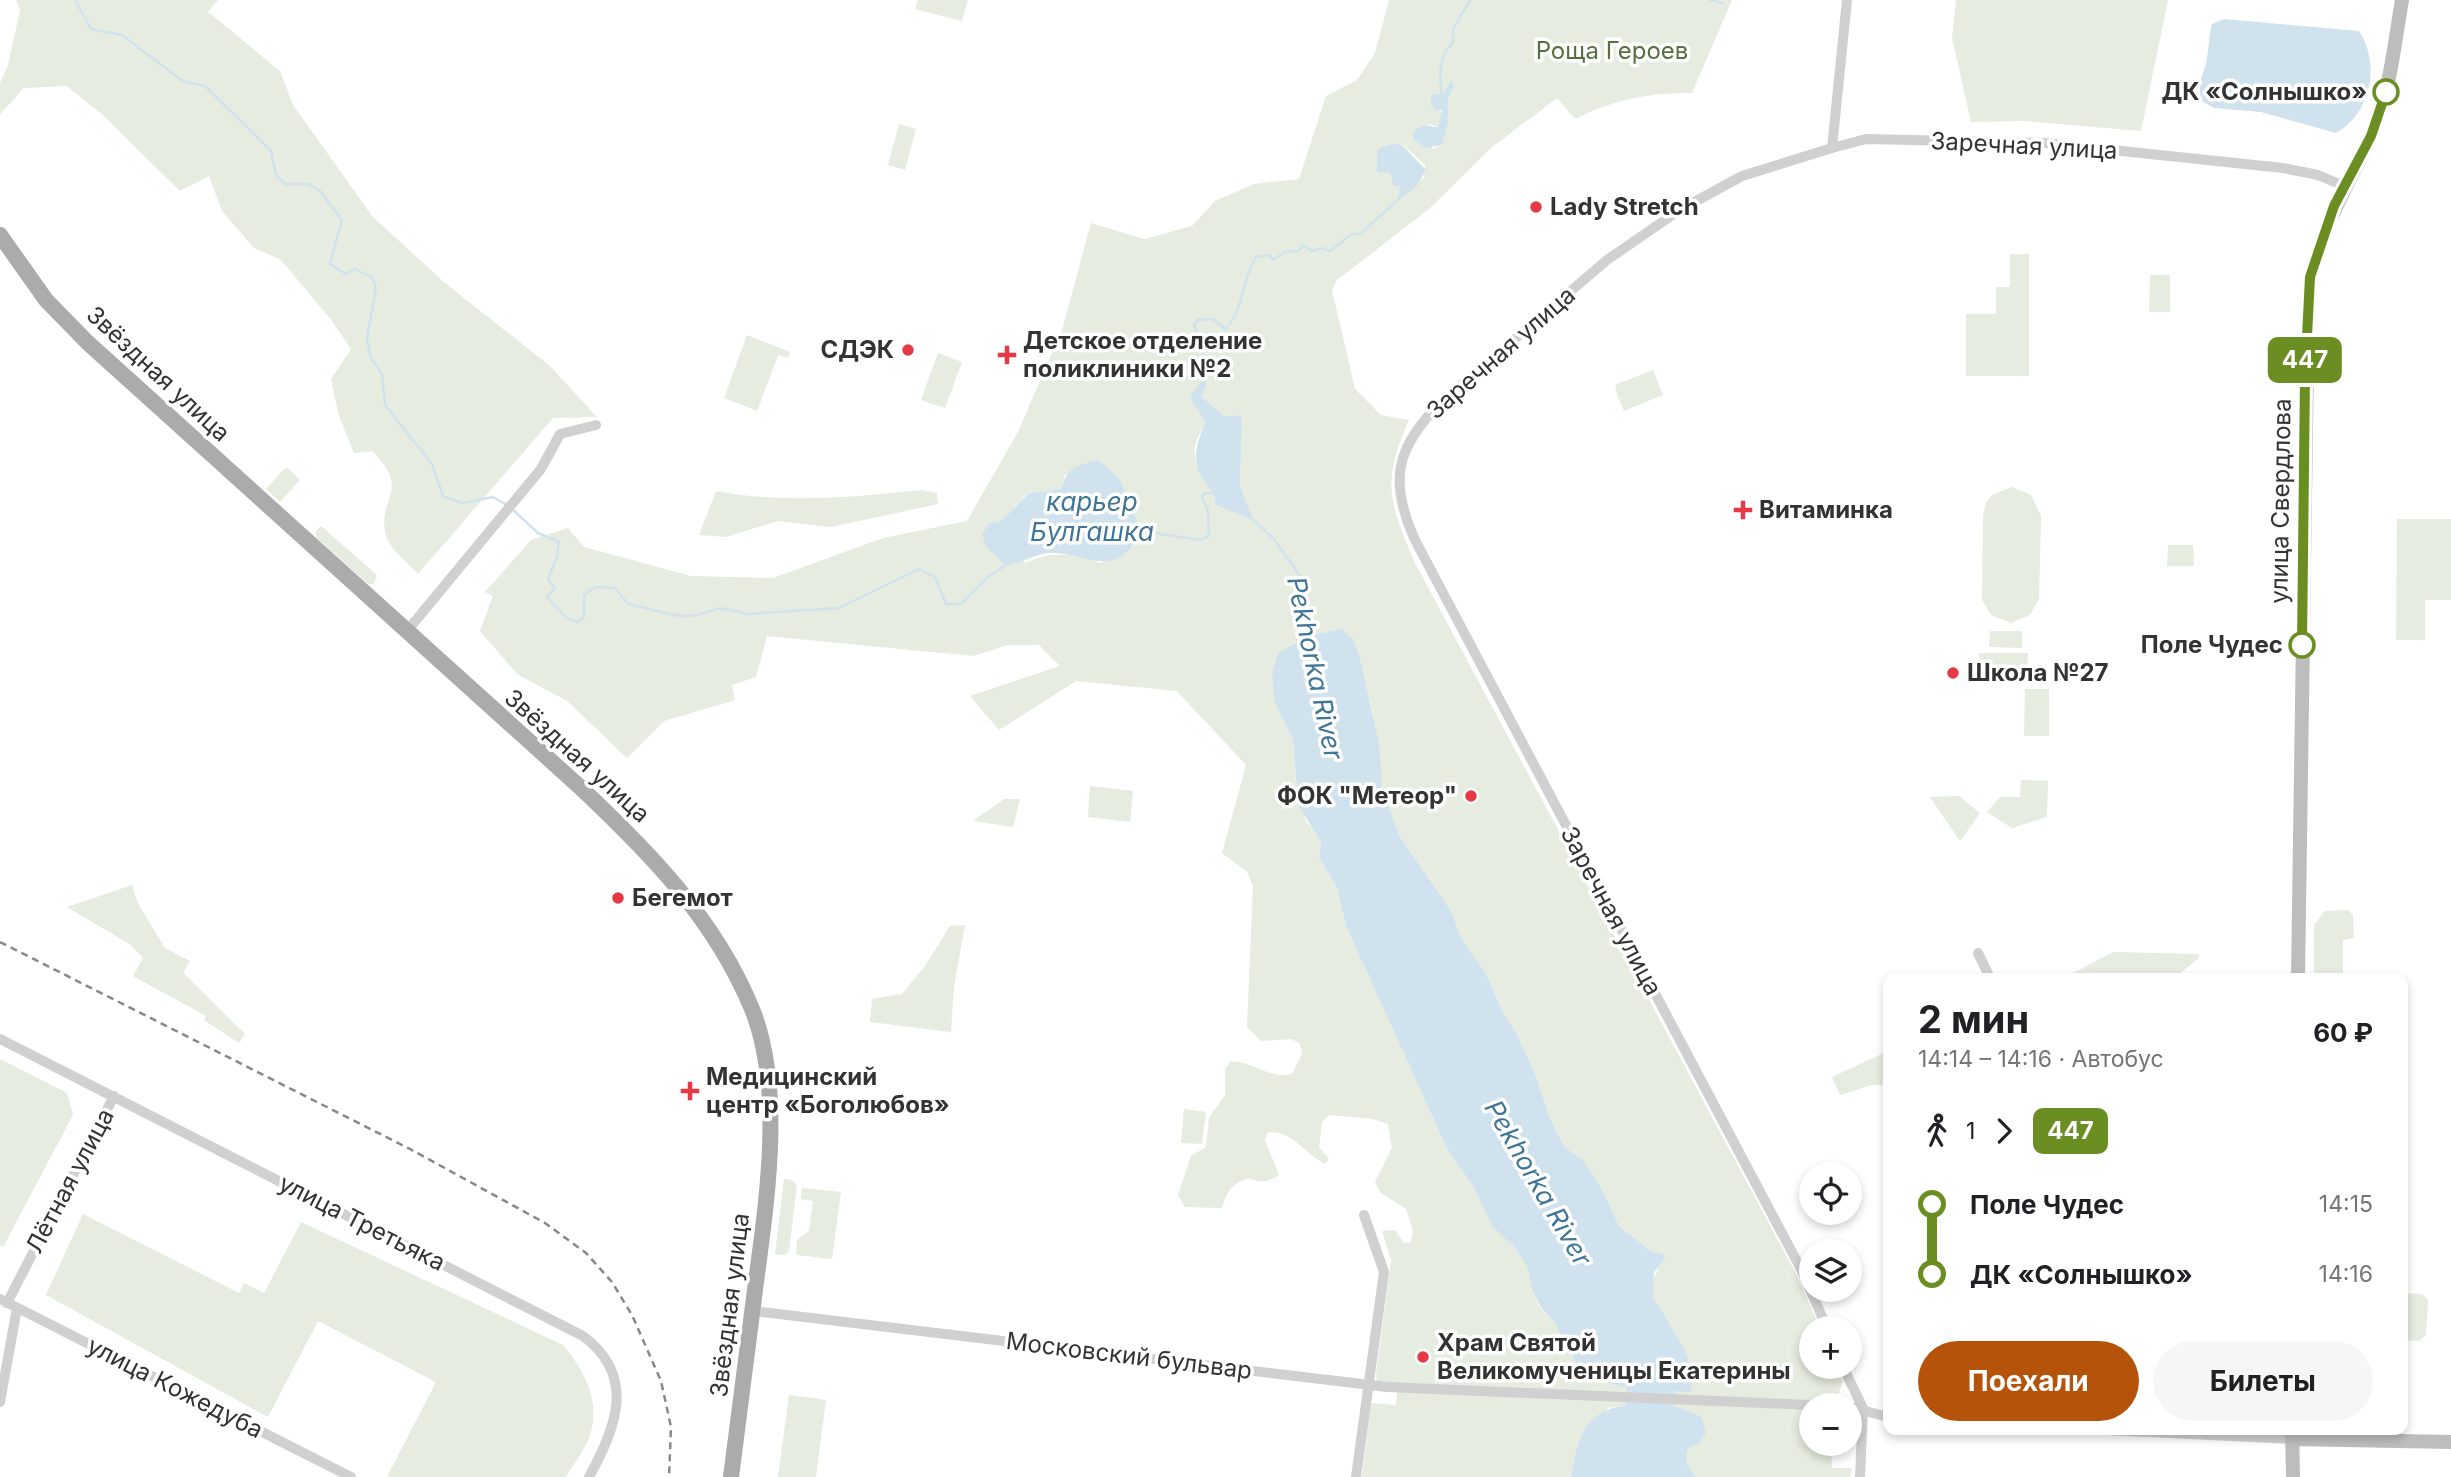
<!DOCTYPE html>
<html lang="ru">
<head>
<meta charset="utf-8">
<style>
	body { margin:0; font-family:Inter,sans-serif; background:#f6f6f6; color:#202124; height:100vh; display:flex; flex-direction:column; font-size:26px; white-space:nowrap }
	* { box-sizing:border-box; margin:0 }
	p { font-size:23px; color:#757577 }
	.icon { flex:none; width:38px; height:38px; fill:none; stroke:currentColor; stroke-width:2; stroke-linecap:round; stroke-linejoin:round }
	.map { position:relative; flex:1; overflow:hidden }
	.side { position:absolute; left:1883px; top:973px; width:525px; height:462px; display:flex; flex-direction:column; background:#fff; border-radius:14px; box-shadow:0 4px 10px #0003 }
	.side>* { flex:none }
	.badge { padding:0 14px; border-radius:10px; font-size:24px; line-height:46px }
	.controls { position:absolute; left:1799px; top:1162px; display:grid; gap:14px }
	.controls a { display:grid; place-items:center; width:63px; height:63px; border-radius:50%; background:#fff; box-shadow:0 4px 10px #0003; font-size:35px }
	.map>.badge { position:absolute; translate:-50% -50%; box-shadow:0 0 0 4px #fff }
	.legs { display:flex; align-items:center; gap:10px; height:77px; padding:0 35px; font-size:23px }
	.legs p { margin-inline-start:auto }
	.head { display:flex; align-items:center; justify-content:space-between; height:119px; padding:0 35px }
	h1 { font-size:38px; font-weight:700; line-height:52px }
	.button { display:flex; gap:14px; margin-top:auto; padding:14px 35px }
	.button a { flex:1; height:80px; border-radius:42px; background:#b45309; color:#fff; font-size:28px; font-weight:700; line-height:80px; text-align:center }
	.button a+a { background:#f6f6f6; color:#202124 }
	ul { padding:0 35px; list-style:none }
	li { display:flex; align-items:center; gap:24px; height:70px; font-size:26px }
	li i { display:grid; place-items:center; width:10px; height:100%; margin:0 9px; background:currentColor }
	li i::after { content:''; width:18px; height:18px; margin:-9px; border:5px solid; border-radius:50%; background:#fff }
	li p { margin-inline-start:auto }
	li:first-child i { background:linear-gradient(#0000 50%,currentColor 0) }
	li:last-child i { background:linear-gradient(currentColor 50%,#0000 0) }
	.map>svg:first-child { display:block }
	.green { fill:#e6ecdf; fill-rule:evenodd }
	.water { fill:#cfe2ee }
	.lines { fill:none; stroke-linecap:round; stroke-linejoin:round }
	.stream { stroke:#cfe2ee; stroke-width:2.5 }
	.street { stroke:#d0d0d0; stroke-width:10 }
	.secondary { stroke:#bdbdbd; stroke-width:14 }
	.primary { stroke:#ababab; stroke-width:16 }
	.rail { stroke:#888; stroke-width:2.5; stroke-dasharray:7 5; stroke-linecap:butt }
	.line-1-casing { stroke:#fff; stroke-width:16 }
	.line-1 { stroke:#6b8e23; stroke-width:10 }
	.stop-1-dot { fill:#fff; stroke:#6b8e23; stroke-width:3.5 }
	.poi-dot { fill:#e63946; stroke:#fff; stroke-width:2.5 }
	.labels { text-anchor:middle; stroke-width:7; stroke-linejoin:round; paint-order:stroke }
	.park-label { font-size:24px; fill:#56703f; stroke:#fff }
	.stop-label { font-size:24px; font-weight:bold; fill:#333; stroke:#fff; text-anchor:end }
	.street-label { font-size:24px; fill:#333; stroke:#fff }
	.poi-label { font-size:24px; font-weight:bold; fill:#333; stroke:#fff; text-anchor:start }
	.water-label { font-size:26px; font-style:italic; fill:#3f7597; stroke:#fff }
</style>
</head>
<body>
<div class="map">
<svg width="2451" height="1477" viewBox="0 0 2451 1477">
	<rect width="100%" height="100%" fill="#fff"/>
	<g class="green">
		<path d="M16 0H218L208 12 280 71 293 105 372 216 445 283 550 366 597 417 553 418 418 574C409 564 389 548 386 536 376 496 413 492 372 451L354 453 339 416 331 379 351 349 332 321 281 260 254 248 222 211 209 176 180 191 104 116 67 86 24 88 0 114V83L8 65 20 10Z"/>
		<polygon points="918,0 968,0 962,21 915,9"/>
		<path d="M1389 0H1732L1692 93C1651 92 1611 100 1575 119L1557 98 1492 147 1429 209 1337 280 1332 290 1355 389 1381 415 1409 420C1381 483 1389 502 1415 563L1795 1272 1820 1328H1811V1367H1836L1843 1382 1836 1399 1830 1401 1759 1398 1811 1409V1444H1831L1832 1468H1852L1850 1477H1696C1689 1467 1682 1463 1688 1449L1700 1443 1701 1416 1674 1407C1676 1378 1669 1342 1661 1315 1659 1308 1654 1302 1653 1294 1650 1277 1661 1269 1662 1253L1652 1252 1619 1226 1602 1189 1584 1161 1565 1147 1551 1121 1536 1076 1516 1032 1503 1013 1487 975 1461 937 1451 911 1399 835 1382 787 1372 709 1353 639C1304 628 1304 640 1272 674L1274 701 1293 740 1296 782 1306 822 1314 829 1321 842 1319 857 1337 888 1346 926 1448 1151 1473 1186 1492 1226 1514 1247 1528 1268 1532 1290 1539 1306 1554 1322 1583 1375 1627 1388 1626 1405 1608 1408 1575 1456 1571 1477H1362L1371 1403 1396 1405 1397 1392 1377 1382 1376 1374 1391 1260 1382 1231 1395 1230 1404 1243 1411 1242 1413 1231 1406 1209 1381 1193 1375 1182 1392 1148 1388 1124 1373 1119 1329 1115 1322 1122 1319 1148 1329 1158 1326 1164C1307 1157 1290 1127 1267 1133L1265 1140 1279 1175C1267 1183 1261 1183 1248 1178 1231 1185 1227 1190 1222 1208L1185 1207 1178 1195 1191 1156 1206 1147 1209 1118 1225 1095V1069L1230 1062C1253 1060 1268 1080 1292 1074L1302 1054 1300 1044 1292 1039 1261 1041 1247 1027 1253 886 1247 872 1222 853 1246 765 1177 691 1076 681 999 730 970 696 1060 666 1039 645H1008L973 656 767 636 756 677 732 685 735 700 664 721 627 758 567 701 517 674 480 631 493 596 485 592 531 540 568 528 584 547 691 576 773 578 883 538 967 521 1018 432 1062 330 1091 223 1144 239 1192 226 1215 201 1254 184 1299 179 1326 96 1357 80 1375 53ZM1451 81 1454 87 1448 98V123L1442 145 1432 149 1429 124 1438 127 1443 114 1439 109ZM1395 143 1403 145 1425 165 1424 178 1399 200 1400 186 1390 173ZM1205 378 1200 395 1224 416 1240 415 1242 420 1240 485 1252 519C1228 502 1186 479 1196 442 1198 436 1203 429 1205 422L1196 406ZM1065 474 1141 531 1101 563C1073 554 1052 550 1025 563L989 523 1001 521 1028 493 1061 489Z"/>
		<polygon points="1956,0 2168,0 2141,131 2024,121 1971,122 1952,38"/>
		<polygon points="899,124 916,129 905,170 888,165"/>
		<polygon points="2010,254 2029,254 2029,376 1966,376 1966,314 1996,314 1996,287 2010,287"/>
		<polygon points="2150,275 2170,275 2170,312 2149,312"/>
		<polygon points="747,335 790,352 788,358 778,355 757,411 724,398"/>
		<polygon points="938,353 962,362 945,408 921,400"/>
		<polygon points="1653,370 1663,395 1624,411 1615,389 1617,384"/>
		<polygon points="286,467 300,480 280,502 266,489"/>
		<polygon points="2012,487 2031,495 2041,516 2039,599 2030,615 2011,623 1991,615 1982,600 1983,516 1986,502 1992,495"/>
		<path d="M922 490 937 493 938 504 831 527 778 521 726 537 699 535 716 491C783 504 854 497 922 490Z"/>
		<polygon points="2397,519 2451,519 2451,600 2425,600 2425,640 2396,640"/>
		<polygon points="321,526 377,575 374,584 368,584 316,537 316,531"/>
		<polygon points="2168,545 2193,545 2194,566 2167,566"/>
		<polygon points="1990,631 2022,631 2022,648 1989,647"/>
		<polygon points="1979,653 2028,653 2027,679 1979,678"/>
		<polygon points="2025,689 2049,689 2049,736 2024,736"/>
		<polygon points="2021,780 2048,781 2047,817 2012,828 1987,812 2000,797 2020,797"/>
		<polygon points="1090,786 1133,791 1130,822 1088,817"/>
		<polygon points="1959,796 1980,813 1960,841 1930,797"/>
		<polygon points="1004,799 1020,799 1013,827 973,821"/>
		<polygon points="132,885 137,902 165,948 190,961 183,973 245,1034 239,1043 204,1020 206,1016 133,976 143,958 131,945 67,907"/>
		<polygon points="2348,910 2353,915 2354,938 2343,940 2343,978 2314,978 2314,925 2325,911"/>
		<polygon points="965,925 954,986 951,1032 870,1022 872,999 902,994 925,966 950,926"/>
		<polygon points="2113,952 2199,954 2199,958 2174,978 2164,973 2120,973 2114,978 2064,978"/>
		<polygon points="1888,1051 1888,1085 1872,1085 1840,1095 1832,1077"/>
		<polygon points="0,1059 67,1093 73,1115 3,1247 0,1245"/>
		<polygon points="1184,1109 1206,1112 1202,1144 1181,1143"/>
		<polygon points="784,1179 792,1180 797,1185 789,1251 784,1255 775,1254"/>
		<polygon points="802,1188 841,1192 832,1259 796,1255 797,1240 809,1231 813,1201 801,1199"/>
		<path d="M83 1214 239 1293 244 1283 264 1293 301 1222 563 1345C584 1370 601 1401 590 1435 586 1449 573 1464 566 1477H387L436 1382 318 1321 268 1417 46 1295Z"/>
		<polygon points="2403,1293 2422,1294 2428,1300 2426,1335 2419,1341 2403,1340"/>
		<polygon points="789,1395 826,1400 816,1477 778,1477"/>
	</g>
	<g class="water">
		<path d="M2224 19 2359 31C2381 65 2371 113 2336 133L2261 112 2214 108 2202 101C2196 83 2204 75 2207 58 2209 46 2209 35 2212 24Z"/>
		<path d="M1451 80 1454 87 1448 98V123L1442 145 1424 148 1414 139 1413 133C1423 122 1426 127 1438 127L1442 110H1435L1430 104 1432 95 1444 93Z"/>
		<polygon points="1395,143 1402,145 1426,170 1417,186 1398,201 1400,186 1394,186 1390,173 1377,172 1377,152 1380,148"/>
		<path d="M1205 377 1206 386 1201 396 1224 416 1240 415 1242 420 1240 485 1253 520 1216 505C1215 491 1208 487 1201 476 1190 457 1199 440 1205 422L1190 397Z"/>
		<path d="M1099 460 1120 480 1141 531C1136 537 1131 549 1125 554 1100 573 1071 548 1043 554 1031 557 1019 563 1006 566L987 548 982 535 989 523 1001 521 1029 493 1061 489C1067 466 1078 465 1099 460Z"/>
		<path d="M1341 629 1353 639 1359 655 1379 743 1382 787 1399 835 1451 911 1461 937 1487 975 1503 1013 1516 1032 1536 1076 1551 1121 1565 1147 1584 1161 1602 1189 1619 1226 1652 1252 1662 1253 1665 1259 1654 1272 1653 1297 1685 1350 1692 1373 1691 1392 1675 1391 1674 1406 1701 1416 1706 1432 1700 1443 1688 1449C1683 1463 1689 1467 1696 1477H1571C1578 1438 1583 1412 1626 1405L1627 1388 1583 1375 1554 1322 1540 1306 1532 1290 1528 1268 1514 1247 1492 1226 1473 1186 1448 1151 1346 926 1337 888 1319 857 1321 842 1298 805 1293 740 1274 701 1272 674 1278 653 1309 636Z"/>
	</g>
	<g class="lines">
		<g class="stream">
			<polyline points="75,0 91,29 122,35 184,82 205,86 271,151 276,175 285,184 308,184 320,191 342,220 330,264 346,274 355,269 373,278 376,288 367,338 370,356 382,374 385,405 432,464 443,496 462,503 493,497 507,505"/>
			<polyline points="1710,0 1722,3"/>
			<path d="M1442 95C1439 77 1438 55 1453 43V29L1470 0"/>
			<path d="M1205 378 1206 363 1194 326 1197 320 1213 319 1225 329C1244 311 1243 274 1256 257L1269 255 1274 260 1284 252 1298 251 1303 245 1312 251 1321 248 1330 251 1352 234H1360L1400 198"/>
			<polyline points="512,509 538,533 559,542 557,557 548,579 555,588 547,597 567,618 577,622 584,617 584,595 595,587 615,588 628,604 679,616 693,616 720,608 748,614 839,608 919,569 935,577 946,604 961,604 989,576 1008,564"/>
			<polyline points="1252,519 1273,538 1301,577 1300,602 1309,636"/>
			<polyline points="1140,531 1200,540 1209,536 1208,511 1202,497 1205,493 1216,493"/>
		</g>
		<g class="street">
			<polyline points="1832,148 1847,0"/>
			<polyline points="407,631 541,469 560,434 596,425"/>
			<polyline points="1978,953 1990,978"/>
			<path d="M0 1039 583 1336C637 1376 616 1428 589 1477"/>
			<polyline points="0,1299 351,1477"/>
			<polyline points="7,1303 114,1096"/>
			<polyline points="753,1311 1387,1387 1811,1405"/>
			<path d="M1827 1328 1802 1271 1415 540C1388 480 1396 448 1441 402L1607 260 1678 211 1742 176 1832 148 1866 139 2046 143 2283 168 2318 175 2344 186"/>
			<polyline points="1843,1367 1863,1408 1860,1477"/>
			<polyline points="0,1402 17,1308"/>
			<polyline points="1850,1407 1888,1417"/>
			<polyline points="2106,1430 2292,1439"/>
			<polyline points="1356,1477 1384,1272 1364,1215"/>
		</g>
		<g class="secondary">
			<path d="M2298 978 2308 295C2315 236 2347 189 2371 136 2390 93 2394 46 2402 0"/>
			<polyline points="2292,1430 2293,1477"/>
			<polyline points="2292,1439 2451,1442"/>
		</g>
		<path class="primary" d="M0 235 46 300 87 342 581 788C650 853 715 919 752 1009 784 1088 767 1199 756 1282 748 1347 739 1412 731 1477"/>
		<polyline class="rail" points="0,942 410,1149 545,1223 586,1253 612,1282 632,1315 661,1381 671,1427 669,1477"/>
	</g>
	<g class="lines">
		<defs>
			<polyline id="line-1" points="2302,645 2305,376 2310,277 2334,206 2371,136 2386,92"/>
		</defs>
		<use href="#line-1" class="line-1-casing"/>
		<use href="#line-1" class="line-1"/>
	</g>
	<g class="stop-1-dot">
		<circle cx="2386" cy="92" r="12"/>
		<circle cx="2302" cy="645" r="12"/>
	</g>
	<g class="poi-dot">
		<circle cx="1536" cy="207" r="7"/>
		<circle cx="908" cy="350" r="7"/>
		<path d="M1003.5 344.5h7v7h7v7h-7v7h-7v-7h-7v-7h7z"/>
		<path d="M1739.5 499.5h7v7h7v7h-7v7h-7v-7h-7v-7h7z"/>
		<circle cx="1953" cy="673" r="7"/>
		<circle cx="1471" cy="796" r="7"/>
		<circle cx="618" cy="898" r="7"/>
		<path d="M686.5 1080.5h7v7h7v7h-7v7h-7v-7h-7v-7h7z"/>
		<circle cx="1423" cy="1357" r="7"/>
	</g>
	<g class="labels">
		<g class="park-label">
			<text x="1612" y="59">Роща Героев</text>
		</g>
		<g class="stop-label">
			<text x="2367" y="100">ДК «Солнышко»</text>
			<text x="2283" y="653">Поле Чудес</text>
		</g>
		<g class="street-label">
			<text transform="translate(2024 146) rotate(3)" y="8">Заречная улица</text>
			<text transform="translate(1501 353) rotate(-41)" y="8">Заречная улица</text>
			<text transform="translate(158 374) rotate(43)" y="8">Звёздная улица</text>
			<text transform="translate(2281 501) rotate(-89)" y="8">улица Свердлова</text>
			<text transform="translate(577 756) rotate(42)" y="8">Звёздная улица</text>
			<text transform="translate(1611 911) rotate(62)" y="8">Заречная улица</text>
			<text transform="translate(70 1181) rotate(-62)" y="8">Лётная улица</text>
			<text transform="translate(362 1223) rotate(27)" y="8">улица Третьяка</text>
			<text transform="translate(730 1305) rotate(-83)" y="8">Звёздная улица</text>
			<text transform="translate(1129 1356) rotate(7)" y="8">Московский бульвар</text>
			<text transform="translate(175 1388) rotate(27)" y="8">улица Кожедуба</text>
		</g>
		<g class="poi-label">
			<text x="1550" y="215">Lady Stretch</text>
			<text x="1023" y="349">Детское отделение<tspan x="1023" dy="28">поликлиники №2</tspan></text>
			<text x="894" y="358" text-anchor="end">СДЭК</text>
			<text x="1759" y="518">Витаминка</text>
			<text x="1967" y="681">Школа №27</text>
			<text x="1457" y="804" text-anchor="end">ФОК "Метеор"</text>
			<text x="632" y="906">Бегемот</text>
			<text x="706" y="1085">Медицинский<tspan x="706" dy="28">центр «Боголюбов»</tspan></text>
			<text x="1437" y="1351">Храм Святой<tspan x="1437" dy="28">Великомученицы Екатерины</tspan></text>
		</g>
		<g class="water-label">
			<text x="1092" y="511">карьер<tspan x="1092" dy="30">Булгашка</tspan></text>
			<text transform="translate(1315 668) rotate(78)" y="9">Pekhorka River</text>
			<text transform="translate(1538 1183) rotate(60)" y="9">Pekhorka River</text>
		</g>
	</g>
</svg>
<div class="controls">
<a><svg class="icon" aria-label="locate" viewBox="0 0 24 24"><circle cx="12" cy="12" r="6"/><path d="M12 2v4M12 18v4M2 12h4M18 12h4"/></svg></a>
<a><svg class="icon" aria-label="layers" viewBox="0 0 24 24"><path d="M12 4l9 5-9 5-9-5zM3 14l9 5 9-5"/></svg></a>
<a>+</a>
<a>−</a>
</div>
<b class="badge" style="left:2305px;top:360px;background:#6b8e23;color:#fff">447</b>
<section class="side">
<div class="head"><div><h1>2 мин</h1><p>14:14 – 14:16 · Автобус</p></div><b>60 ₽</b></div>
<div class="legs"><svg class="icon" aria-label="walk" viewBox="0 0 24 24"><circle cx="13" cy="4" r="2"/><path d="M13 8l-2 6 4 7M11 14l-3 7M7 12l3-4h3l4 4"/></svg>1<svg class="icon" aria-label="forward" viewBox="0 0 24 24"><path d="M9 5l7 7-7 7"/></svg><b class="badge" style="background:#6b8e23;color:#fff">447</b></div>
<ul>
<li><i style="color:#6b8e23"></i><b>Поле Чудес</b><p>14:15</p></li>
<li><i style="color:#6b8e23"></i><b>ДК «Солнышко»</b><p>14:16</p></li>
</ul>
<div class="button"><a>Поехали</a><a>Билеты</a></div>
</section>
</div>
</body>
</html>
